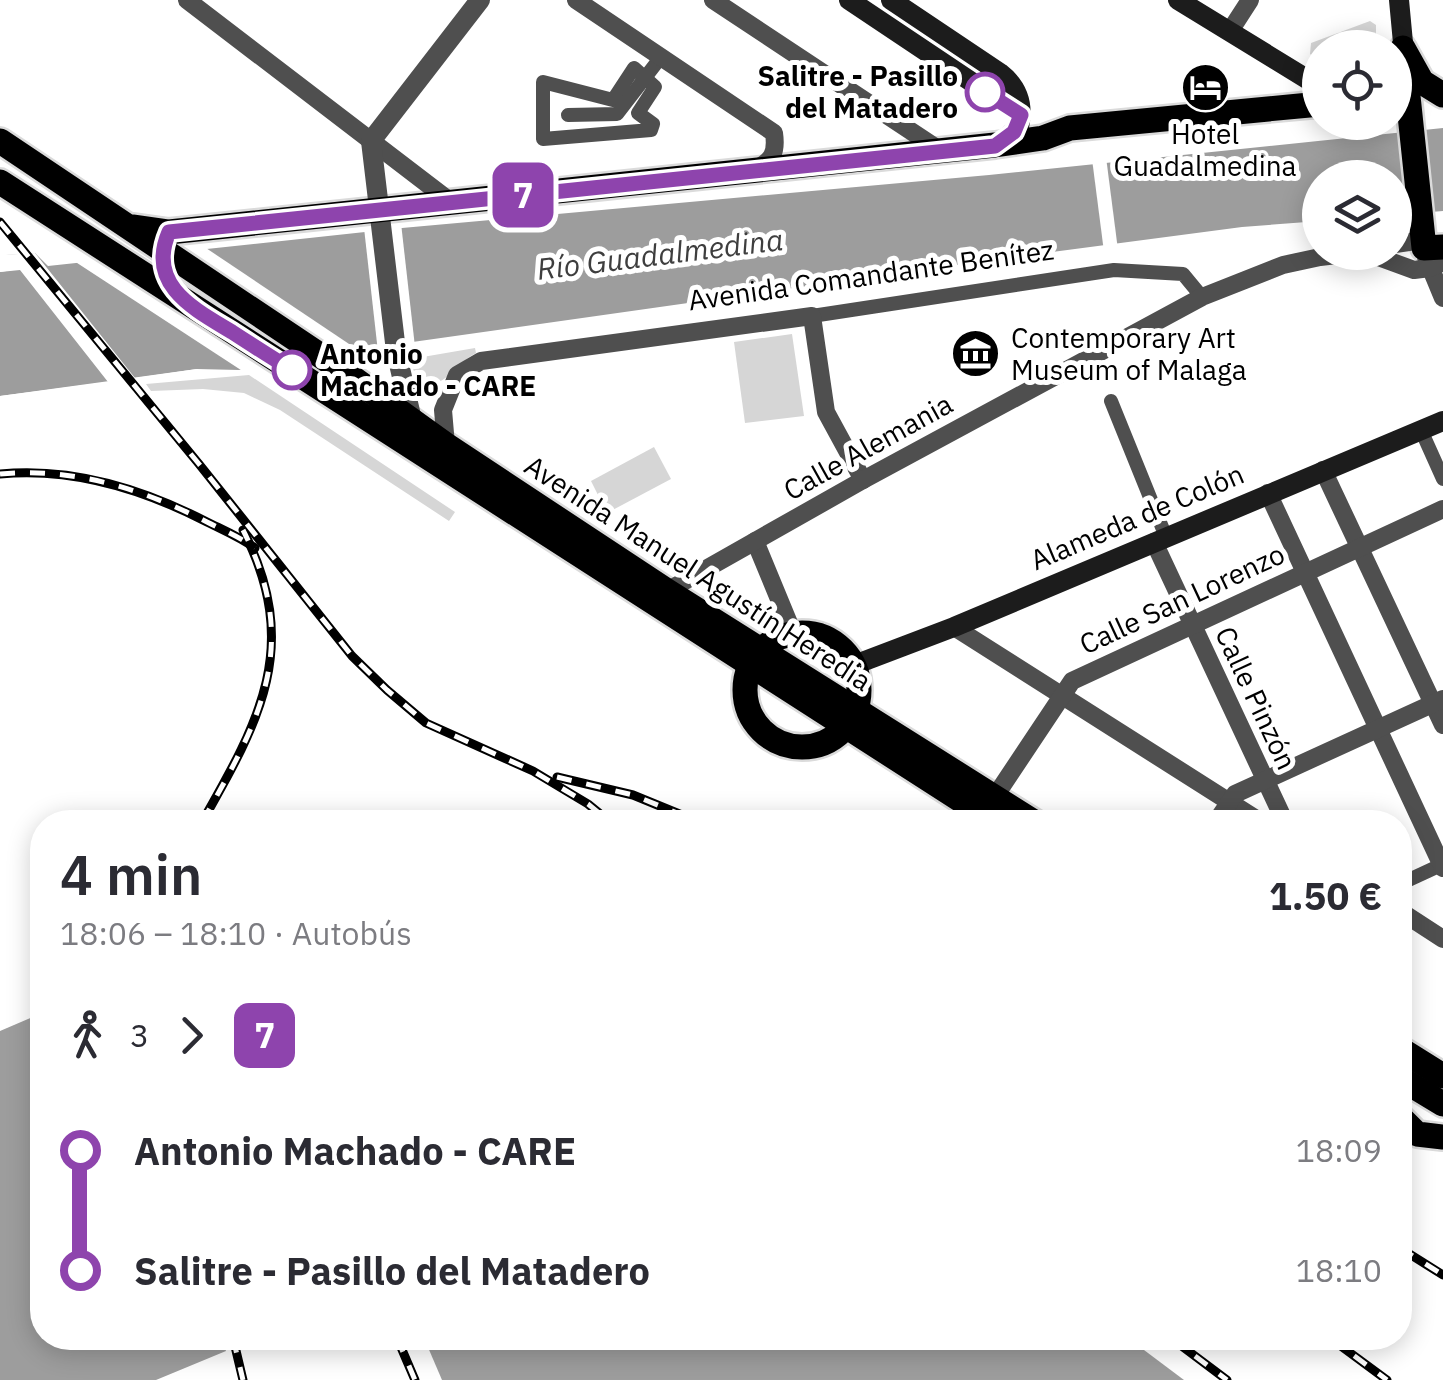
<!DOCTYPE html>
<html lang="es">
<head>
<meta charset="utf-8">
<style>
	body { margin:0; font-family:"IBM Plex Sans",sans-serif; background:#f2f2f3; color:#2b2b33; height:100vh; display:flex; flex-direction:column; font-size:38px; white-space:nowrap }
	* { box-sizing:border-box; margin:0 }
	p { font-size:32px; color:#7c7c81 }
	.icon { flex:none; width:55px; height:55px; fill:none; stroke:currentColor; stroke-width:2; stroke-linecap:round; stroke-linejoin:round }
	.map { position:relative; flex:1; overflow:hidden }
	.drawer { position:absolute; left:30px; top:810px; width:1382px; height:540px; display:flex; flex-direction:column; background:#fff; border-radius:40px; box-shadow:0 5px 25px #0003 }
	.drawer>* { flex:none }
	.badge { padding:0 20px; border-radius:15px; font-size:35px; line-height:65px }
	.tools { position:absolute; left:1302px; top:30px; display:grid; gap:20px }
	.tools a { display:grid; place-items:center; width:110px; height:110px; border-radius:50%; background:#fff; box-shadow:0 5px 25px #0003; font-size:50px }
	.map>.badge { position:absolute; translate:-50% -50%; box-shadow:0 0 0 5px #fff }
	.legs { display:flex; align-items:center; gap:15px; height:110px; padding:0 30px; font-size:32px }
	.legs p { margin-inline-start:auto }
	.head { display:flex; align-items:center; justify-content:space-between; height:170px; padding:0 30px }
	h1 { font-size:55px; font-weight:600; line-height:75px }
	ul { padding:0 30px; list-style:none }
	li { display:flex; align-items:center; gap:35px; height:120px; font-size:38px }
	li i { display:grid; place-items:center; width:15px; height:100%; margin:0 12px; background:currentColor }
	li i::after { content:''; width:25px; height:25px; margin:-12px; border:8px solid; border-radius:50%; background:#fff }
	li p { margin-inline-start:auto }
	li:first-child i { background:linear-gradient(#0000 50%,currentColor 0) }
	li:last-child i { background:linear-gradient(currentColor 50%,#0000 0) }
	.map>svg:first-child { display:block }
	.green { fill:#d6d6d6 }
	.water { fill:#9d9d9d }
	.pier { fill:#fff }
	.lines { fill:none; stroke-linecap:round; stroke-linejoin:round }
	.primary-casing { stroke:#dbdbdb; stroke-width:30 }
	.pedestrian { stroke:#4f4f4f; stroke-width:14 }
	.minor { stroke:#4f4f4f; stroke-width:18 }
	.tertiary { stroke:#4f4f4f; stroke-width:20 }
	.secondary { stroke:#1c1c1c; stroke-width:20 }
	.primary { stroke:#000; stroke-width:25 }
	.rail-casing { stroke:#000; stroke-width:9 }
	.rail { stroke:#fff; stroke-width:5; stroke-dasharray:15; stroke-linecap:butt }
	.line-1-casing { stroke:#fff; stroke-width:22 }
	.line-1 { stroke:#8e44ad; stroke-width:15 }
	.stop-1-dot { fill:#fff; stroke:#8e44ad; stroke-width:5 }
	.labels { text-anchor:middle; stroke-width:10; stroke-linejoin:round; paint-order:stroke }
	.stop-label { font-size:28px; font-weight:bold; fill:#000; stroke:#fff; text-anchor:end }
	.poi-label { font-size:28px; fill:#000; stroke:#fff }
	.street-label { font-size:28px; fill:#000; stroke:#fff }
	.water-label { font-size:30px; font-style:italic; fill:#3e3e3e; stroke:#fff }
</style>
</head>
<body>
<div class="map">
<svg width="1443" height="1380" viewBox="0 0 1443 1380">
	<rect width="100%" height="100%" fill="#fff"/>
	<g class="green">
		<polygon points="1370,21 1376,25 1376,47 1320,48 1320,61 1310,54 1311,43"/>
		<polygon points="792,334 804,416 745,423 734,342"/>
		<path d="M475 348 476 353C457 363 450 380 430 386 417 381 413 373 411 359Z"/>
		<polygon points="249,375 455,512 449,521 280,410 244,393 203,389 151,391 146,384"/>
		<polygon points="654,447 671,479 607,513 591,481"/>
	</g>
	<g class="water">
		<polygon points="1443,128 1443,211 1395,215 1395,178 1320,178 1320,221 1242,227 999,259 377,347 239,370 197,369 0,396 0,272 19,269 6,255 35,253 48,266 402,228 989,175"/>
		<polygon points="42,1013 42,1338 221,1338 226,1351 156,1380 0,1380 0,1031"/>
		<polygon points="424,1338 1128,1338 1184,1380 442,1380"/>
	</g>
	<g class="pier">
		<polygon points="1106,157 1118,250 1104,252 1092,159"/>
		<polygon points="401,223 415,347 378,352 364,228"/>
		<polygon points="200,244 364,354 247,374 71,259"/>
		<polygon points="35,253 135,378 197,369 195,374 0,401 0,396 108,382 20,270 0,272 0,267 9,266 1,255"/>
	</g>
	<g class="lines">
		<defs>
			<g id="primary">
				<polyline points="1403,48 1422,82 1443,95"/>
				<polyline points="1408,96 1424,248 1443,247"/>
				<polyline points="0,141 336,366 446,445 667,591 1034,822"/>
				<polyline points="0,182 995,822"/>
				<polyline points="134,227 169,232 995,145 1043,138 1070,128 1320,104"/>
				<circle cx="802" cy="690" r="57"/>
				<polyline points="1400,1049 1443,1076"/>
				<polyline points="1400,1078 1443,1104"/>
				<polyline points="1400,1117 1417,1134 1443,1137"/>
			</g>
		</defs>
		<use href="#primary" class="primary-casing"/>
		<g class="pedestrian">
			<polygon points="634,68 655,87 638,113 653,124 651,130 543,139 543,82 613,100"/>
			<polyline points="568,115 617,114 661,57"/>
			<polyline points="812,316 1114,270 1183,274 1202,297"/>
			<polyline points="1111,401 1166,537"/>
			<polyline points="1421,430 1443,479"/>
			<polyline points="1400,884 1443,864"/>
		</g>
		<g class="minor">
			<polyline points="187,0 451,202"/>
			<path d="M576 0 774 133C777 154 772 160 755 170"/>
			<polyline points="713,0 941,151"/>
			<polyline points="1230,31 1250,0"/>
			<polyline points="1395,244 1423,240"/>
			<polyline points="1426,257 1443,298"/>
			<polyline points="446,445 443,410 457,375 481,361 812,316 826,412 863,480"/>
			<polyline points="1323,470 1443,725"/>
			<polyline points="1268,493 1443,868"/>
			<polyline points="755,541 793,633"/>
			<polyline points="1154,542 1285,822"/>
			<polyline points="667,591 863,480 1202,297 1283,265 1320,257 1354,253 1373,255 1414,270 1430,268 1443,262"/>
			<polyline points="954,627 1261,822"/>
			<polyline points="994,798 1072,681 1443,509"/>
			<polyline points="1216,822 1235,794 1443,699"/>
			<polyline points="1400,911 1443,939"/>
		</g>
		<polyline class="tertiary" points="412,420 396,351 371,141 480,0"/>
		<g class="secondary">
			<polyline points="849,0 1021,115"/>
			<path d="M891 0 1000 73C1018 87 1024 104 1019 127L997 145"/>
			<polyline points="1178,0 1320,87"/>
			<polyline points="1399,0 1408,96"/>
			<polyline points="854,665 954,627 1443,421"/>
		</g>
		<use href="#primary" class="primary"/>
		<defs>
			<g id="rail">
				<polyline points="0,222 199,464 352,656 387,690 426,723 533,771 588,804 610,822"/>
				<path d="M0 474C73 467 143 489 207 522 223 530 240 537 255 548"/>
				<polyline points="557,777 633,795 699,822"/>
				<path d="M202 822C260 720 302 646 243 530"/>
				<polyline points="1400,1248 1443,1275"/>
				<polyline points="233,1338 243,1380"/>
				<polyline points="397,1338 415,1380"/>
				<polyline points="1171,1338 1227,1380"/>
				<polyline points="1330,1338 1387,1380"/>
			</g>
		</defs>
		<use href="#rail" class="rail-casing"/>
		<use href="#rail" class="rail"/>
	</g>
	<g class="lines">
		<defs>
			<path id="line-1" d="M292 370C272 358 252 345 232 332 194 309 146 285 169 232L995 146 1014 132 1021 115 985 92"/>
		</defs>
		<use href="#line-1" class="line-1-casing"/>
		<use href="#line-1" class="line-1"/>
	</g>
	<defs>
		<symbol id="hotel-disc" viewBox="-11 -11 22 22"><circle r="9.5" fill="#000" stroke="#fff"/><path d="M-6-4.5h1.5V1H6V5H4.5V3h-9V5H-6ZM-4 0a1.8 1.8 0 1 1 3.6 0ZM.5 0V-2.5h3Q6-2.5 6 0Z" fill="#fff"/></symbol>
		<symbol id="museum-disc" viewBox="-11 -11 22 22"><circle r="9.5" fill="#000" stroke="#fff"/><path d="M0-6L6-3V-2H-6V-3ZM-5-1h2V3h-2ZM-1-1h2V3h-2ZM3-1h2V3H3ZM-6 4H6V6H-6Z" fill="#fff"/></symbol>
	</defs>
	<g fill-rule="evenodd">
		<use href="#hotel-disc" x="1178" y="60" width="55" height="55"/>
		<use href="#museum-disc" x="948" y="326" width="55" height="55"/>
	</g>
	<g class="stop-1-dot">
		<circle cx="985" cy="92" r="18"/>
		<circle cx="292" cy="370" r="18"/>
	</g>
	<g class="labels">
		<g class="stop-label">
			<text x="958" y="86">Salitre - Pasillo<tspan x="958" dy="32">del Matadero</tspan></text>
			<text x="320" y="364" text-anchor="start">Antonio<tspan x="320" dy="32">Machado - CARE</tspan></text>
		</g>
		<g class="poi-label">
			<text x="1205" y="144">Hotel<tspan x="1205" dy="32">Guadalmedina</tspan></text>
			<text x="1011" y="348" text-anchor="start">Contemporary Art<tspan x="1011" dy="32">Museum of Malaga</tspan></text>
		</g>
		<g class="street-label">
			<text transform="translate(871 275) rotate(-8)" y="10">Avenida Comandante Benítez</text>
			<text transform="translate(868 447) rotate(-29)" y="10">Calle Alemania</text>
			<text transform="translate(1137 517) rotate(-23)" y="10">Alameda de Colón</text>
			<text transform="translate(698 573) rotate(33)" y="10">Avenida Manuel Agustín Heredia</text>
			<text transform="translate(1182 599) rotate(-25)" y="10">Calle San Lorenzo</text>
			<text transform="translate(1256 698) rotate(65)" y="10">Calle Pinzón</text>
		</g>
		<g class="water-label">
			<text transform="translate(660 255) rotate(-7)" y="10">Río Guadalmedina</text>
		</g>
	</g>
</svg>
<div class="tools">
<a><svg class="icon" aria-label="locate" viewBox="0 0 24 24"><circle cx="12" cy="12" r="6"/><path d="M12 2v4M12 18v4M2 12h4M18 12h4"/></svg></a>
<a><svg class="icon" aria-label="layers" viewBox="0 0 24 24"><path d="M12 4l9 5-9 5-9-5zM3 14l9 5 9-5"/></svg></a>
</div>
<b class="badge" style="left:523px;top:195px;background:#8e44ad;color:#fff">7</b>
<section class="drawer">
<div class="head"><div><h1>4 min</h1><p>18:06 – 18:10 · Autobús</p></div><b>1.50 €</b></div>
<div class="legs"><svg class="icon" aria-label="walk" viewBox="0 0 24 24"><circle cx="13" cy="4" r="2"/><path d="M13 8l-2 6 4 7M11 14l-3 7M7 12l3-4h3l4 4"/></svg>3<svg class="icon" aria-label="forward" viewBox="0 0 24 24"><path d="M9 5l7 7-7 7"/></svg><b class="badge" style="background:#8e44ad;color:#fff">7</b></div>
<ul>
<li><i style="color:#8e44ad"></i><b>Antonio Machado - CARE</b><p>18:09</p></li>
<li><i style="color:#8e44ad"></i><b>Salitre - Pasillo del Matadero</b><p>18:10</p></li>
</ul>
</section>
</div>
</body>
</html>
